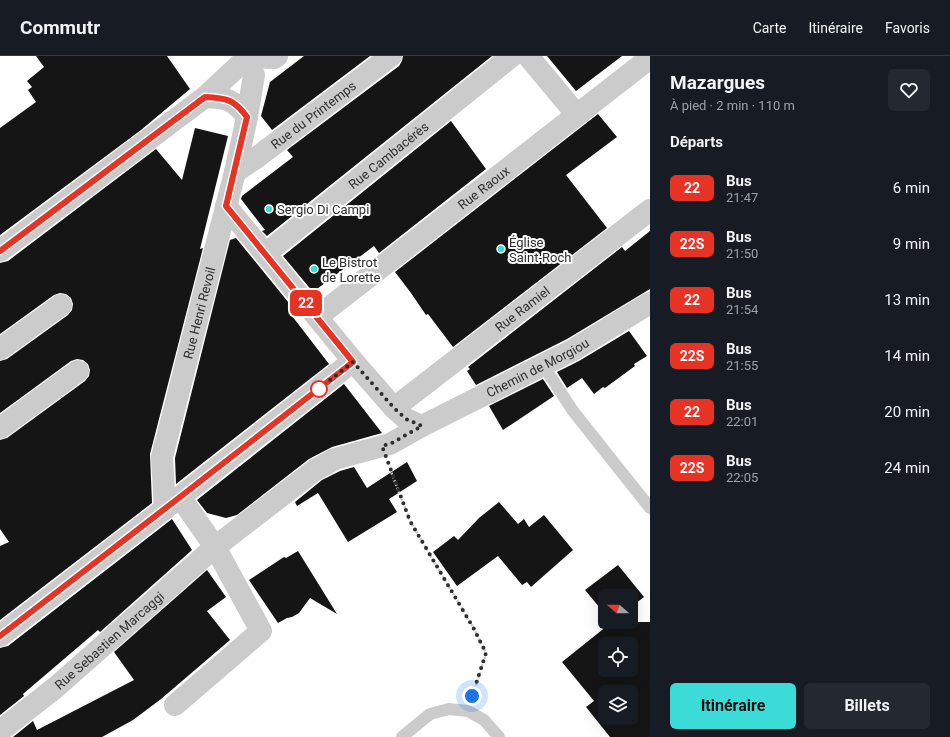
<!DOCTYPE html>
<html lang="fr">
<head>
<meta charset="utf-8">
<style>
	body { margin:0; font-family:Roboto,sans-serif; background:#242831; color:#f1f3f6; height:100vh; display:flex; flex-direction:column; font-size:15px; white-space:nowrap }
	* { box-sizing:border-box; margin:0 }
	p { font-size:13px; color:#9ea1a6 }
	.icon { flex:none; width:22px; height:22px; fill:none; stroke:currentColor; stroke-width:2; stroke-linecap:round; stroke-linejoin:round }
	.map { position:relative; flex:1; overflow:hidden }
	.details { display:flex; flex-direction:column; background:#171b24; width:300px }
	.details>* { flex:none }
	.badge { padding:0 8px; border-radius:6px; font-size:14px; line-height:26px }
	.needle { width:26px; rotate:290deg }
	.buttons { position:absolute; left:598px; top:533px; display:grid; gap:8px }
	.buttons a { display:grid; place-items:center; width:40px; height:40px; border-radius:6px; background:#171b24; box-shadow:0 4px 16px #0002; font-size:20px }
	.you { position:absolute; width:20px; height:20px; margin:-10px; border:3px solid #fff; border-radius:50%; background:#1a73e8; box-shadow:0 0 0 6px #1a73e833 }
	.map>.badge { position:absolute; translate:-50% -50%; box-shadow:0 0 0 2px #fff }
	h2 { padding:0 20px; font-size:15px; line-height:36px }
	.round { display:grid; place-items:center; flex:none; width:42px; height:42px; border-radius:6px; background:#242831 }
	.summary { display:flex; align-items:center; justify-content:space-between; height:68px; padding:0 20px }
	h1 { font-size:19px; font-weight:700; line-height:30px }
	.action { display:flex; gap:8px; margin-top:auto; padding:8px 20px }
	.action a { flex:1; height:46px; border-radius:6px; background:#3bdbd7; color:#111; font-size:16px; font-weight:700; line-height:46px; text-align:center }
	.action a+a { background:#242831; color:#f1f3f6 }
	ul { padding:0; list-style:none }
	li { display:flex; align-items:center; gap:12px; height:56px; padding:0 20px }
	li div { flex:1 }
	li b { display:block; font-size:15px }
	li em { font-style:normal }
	li .badge { min-width:44px; font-weight:700; text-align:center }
	header { display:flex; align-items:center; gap:24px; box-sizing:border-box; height:56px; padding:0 20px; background:#171b24; border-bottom:1px solid #363941 }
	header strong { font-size:19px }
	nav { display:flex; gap:22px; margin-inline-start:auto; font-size:14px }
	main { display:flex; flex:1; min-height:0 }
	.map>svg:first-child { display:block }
	.building { fill:#151515; fill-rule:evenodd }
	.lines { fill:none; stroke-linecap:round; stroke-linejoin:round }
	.path { stroke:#c5c5c5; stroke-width:2.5; stroke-dasharray:2 2; stroke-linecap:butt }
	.service { stroke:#cbcbcb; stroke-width:12 }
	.minor { stroke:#cbcbcb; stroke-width:22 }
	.tertiary { stroke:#cbcbcb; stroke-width:22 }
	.line-casing { stroke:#fff; stroke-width:9 }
	.line { stroke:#e63323; stroke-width:6 }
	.walk { stroke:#2e2e2e; stroke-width:4; stroke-dasharray:0 7.2 }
	.poi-dot { fill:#3bdbd7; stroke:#fff; stroke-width:1.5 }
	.stop-dot { fill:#fff; stroke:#e63323; stroke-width:2 }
	.labels { text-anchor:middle; stroke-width:4; stroke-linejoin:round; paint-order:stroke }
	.street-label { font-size:13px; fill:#2e2e2e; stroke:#fff }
	.poi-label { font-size:13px; fill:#2e2e2e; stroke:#fff; text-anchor:start }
</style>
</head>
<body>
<header>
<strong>Commutr</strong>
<nav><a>Carte</a><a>Itinéraire</a><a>Favoris</a></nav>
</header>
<main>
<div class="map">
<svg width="650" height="681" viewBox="0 0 650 681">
	<rect width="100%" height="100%" fill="#fff"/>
	<g class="building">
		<polygon points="36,0 167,0 190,33 141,74 0,179 0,72 36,46 28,34 32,31 27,25 44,11"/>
		<polygon points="304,0 370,0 272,74 261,60 270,26"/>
		<polygon points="403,0 492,0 267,180 262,175 265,174 241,143 242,140 293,101 287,94 399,10 402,5"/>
		<polygon points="547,0 622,0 576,35"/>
		<polygon points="598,58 617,81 566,119 607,172 453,291 428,258 426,259 411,237 395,216"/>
		<polygon points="451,65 486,113 379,197 374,190 313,236 283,200"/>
		<polygon points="195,72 228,80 200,193 203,192 150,398 152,447 0,564 0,490 9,486 0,473 0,384 7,382 85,325 89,320 90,314 88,308 83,304 77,303 71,305 0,357 0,305 7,303 68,259 72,254 73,248 71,242 66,238 60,237 54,239 0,278 0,207 8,205 156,93 182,124"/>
		<polygon points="650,175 650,233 567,283 476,329 467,315 470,313 468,311 622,191 625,195"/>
		<polygon points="236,182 293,252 289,256 329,308 176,428 175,402 230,184"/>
		<polygon points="629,275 647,300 634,308 635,310 605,332 603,331 594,338 582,322 567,332 557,316 579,305"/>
		<polygon points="543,323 554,340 503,374 489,350"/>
		<polygon points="344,328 382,377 332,391 309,403 237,459 226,462 207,457 197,444"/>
		<polygon points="407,406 417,425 389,443 397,456 348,486 318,437 297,450 295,446 322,424 340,415 354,411 367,432"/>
		<polygon points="499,446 518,468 524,463 529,471 544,459 573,494 531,531 527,526 522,529 498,500 457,530 433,496 454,480 458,484 479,462"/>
		<polygon points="172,463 192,494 100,576 98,574 23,638 24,640 0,659 0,592 8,590"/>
		<polygon points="298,495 337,558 310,542 299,557 292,561 287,562 278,567 249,524 284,501 286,502"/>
		<polygon points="618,509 644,541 631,551 631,540 605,540 605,558 585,534"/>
		<polygon points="207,514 226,541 207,555 230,584 161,643 133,664 102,681 13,681 33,665 37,674 134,624 114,596"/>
		<path d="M612 566H650V681H610L586 651 594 645 562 606ZM605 588H631V614H605ZM605 636H631V662H605Z"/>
	</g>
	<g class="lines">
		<polyline class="path" points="390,413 410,465 474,573 486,597 474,636"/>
		<g class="service">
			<polyline points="543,309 573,355 650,452"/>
			<polyline points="402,681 430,658 449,653 468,655 484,664 499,681"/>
		</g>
		<g class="minor">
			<polyline points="528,0 577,59"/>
			<path d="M205 41C226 42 234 43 247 61"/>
			<path id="s1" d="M235 116 256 102 391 0"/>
			<polyline points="0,195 205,41 248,1 274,2 277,0"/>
			<path id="s2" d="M265 198 512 0"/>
			<path id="s3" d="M317 261 650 2"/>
			<polyline points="0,293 61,249"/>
			<path id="s4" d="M394 352 650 154"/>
			<polyline points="0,372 78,315"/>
			<polyline points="175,649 261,575 215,491 180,441"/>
			<path id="s5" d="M0 675 55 632 215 491 315 414 335 403 390 388 422 370"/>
		</g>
		<g class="tertiary">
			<path id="s6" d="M226 150 353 305 394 352 406 363 422 370 573 294 650 247"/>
			<path id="s7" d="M165 453 162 401 235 116 247 61 254 19 247 0"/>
			<polyline points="0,580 180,441 353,305"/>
		</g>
	</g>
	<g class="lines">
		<defs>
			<path id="line" d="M0 195 205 41C226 42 234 43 247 61L226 150 353 306 180 441 0 580"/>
		</defs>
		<use href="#line" class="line-casing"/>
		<use href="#line" class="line"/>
		<polyline class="walk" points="319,333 353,306 394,352 406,363 422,370 390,388 382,390 410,465 474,573 486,597 472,640"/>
	</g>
	<g class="poi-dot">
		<circle cx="269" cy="153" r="4"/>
		<circle cx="501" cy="193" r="4"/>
		<circle cx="314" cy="213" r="4"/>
	</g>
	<circle class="stop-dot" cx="319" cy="333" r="8"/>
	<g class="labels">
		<g class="street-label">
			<text dy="5" stroke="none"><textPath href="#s1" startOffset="97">Rue du Printemps</textPath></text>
			<text dy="5" stroke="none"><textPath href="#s2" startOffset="158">Rue Cambacérès</textPath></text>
			<text dy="5" stroke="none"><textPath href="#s3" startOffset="211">Rue Raoux</textPath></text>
			<text dy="5" stroke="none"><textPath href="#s4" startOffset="162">Rue Ramiel</textPath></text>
			<text dy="5" stroke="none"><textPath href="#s7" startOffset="201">Rue Henri Revoil</textPath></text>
			<text dy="5" stroke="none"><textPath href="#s6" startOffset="426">Chemin de Morgiou</textPath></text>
			<text dy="5" stroke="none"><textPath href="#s5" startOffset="142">Rue Sebastien Marcaggi</textPath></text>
		</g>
		<g class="poi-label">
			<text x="277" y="158">Sergio Di Campi</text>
			<text x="509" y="191">Église<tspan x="509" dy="15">Saint-Roch</tspan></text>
			<text x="322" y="211">Le Bistrot<tspan x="322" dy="15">de Lorette</tspan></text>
		</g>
	</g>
</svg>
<div class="buttons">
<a><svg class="needle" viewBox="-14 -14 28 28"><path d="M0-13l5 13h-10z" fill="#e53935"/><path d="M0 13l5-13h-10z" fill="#9ea1a6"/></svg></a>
<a><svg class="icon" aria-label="locate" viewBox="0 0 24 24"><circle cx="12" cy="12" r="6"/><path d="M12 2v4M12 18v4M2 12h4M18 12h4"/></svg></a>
<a><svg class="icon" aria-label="layers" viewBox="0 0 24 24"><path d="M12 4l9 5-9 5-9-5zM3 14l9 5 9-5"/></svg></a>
</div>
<div class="you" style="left:472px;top:640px"></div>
<b class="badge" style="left:306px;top:247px;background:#e63323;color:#fff">22</b>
</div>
<section class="details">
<div class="summary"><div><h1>Mazargues</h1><p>À pied · 2 min · 110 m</p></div><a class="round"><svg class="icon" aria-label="heart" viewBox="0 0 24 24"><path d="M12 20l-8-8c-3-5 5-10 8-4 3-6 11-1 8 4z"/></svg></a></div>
<h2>Départs</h2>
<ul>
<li><span class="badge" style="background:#e63323;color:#fff">22</span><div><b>Bus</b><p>21:47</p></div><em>6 min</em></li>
<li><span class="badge" style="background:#e63323;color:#fff">22S</span><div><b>Bus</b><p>21:50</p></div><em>9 min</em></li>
<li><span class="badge" style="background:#e63323;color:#fff">22</span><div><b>Bus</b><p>21:54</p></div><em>13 min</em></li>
<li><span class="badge" style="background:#e63323;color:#fff">22S</span><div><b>Bus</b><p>21:55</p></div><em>14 min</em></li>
<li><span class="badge" style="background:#e63323;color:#fff">22</span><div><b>Bus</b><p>22:01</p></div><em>20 min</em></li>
<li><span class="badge" style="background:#e63323;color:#fff">22S</span><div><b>Bus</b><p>22:05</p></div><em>24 min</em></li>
</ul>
<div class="action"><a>Itinéraire</a><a>Billets</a></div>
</section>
</main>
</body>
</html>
